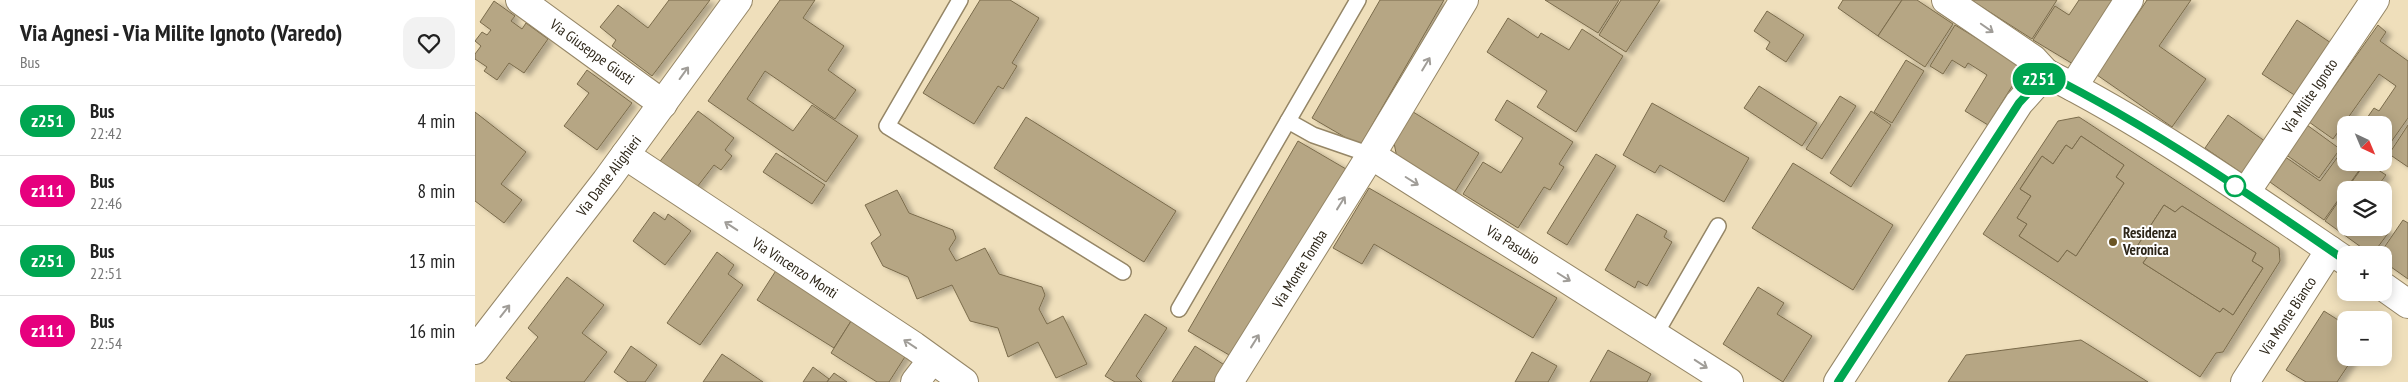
<!DOCTYPE html>
<html lang="it">
<head>
<meta charset="utf-8">
<style>
	body { margin:0; font-family:"PT Sans Narrow",sans-serif; background:#f2f2f2; color:#222; height:100vh; display:flex; flex-direction:column; font-size:19px; white-space:nowrap }
	* { box-sizing:border-box; margin:0 }
	p { font-size:16px; color:#767676 }
	.icon { flex:none; width:28px; height:28px; fill:none; stroke:currentColor; stroke-width:2; stroke-linecap:round; stroke-linejoin:round }
	.map { position:relative; flex:1; overflow:hidden }
	.sheet { display:flex; flex-direction:column; background:#fff; width:475px }
	.sheet>* { flex:none }
	.badge { padding:0 10px; border-radius:16px; font-size:18px; line-height:32px }
	.needle { width:32px; rotate:136deg }
	.buttons { position:absolute; left:1862px; top:116px; display:grid; gap:10px }
	.buttons a { display:grid; place-items:center; width:55px; height:55px; border-radius:10px; background:#fff; box-shadow:0 2px 12px #0003; font-size:25px }
	.map>.badge { position:absolute; translate:-50% -50%; box-shadow:0 0 0 2px #fff }
	.round { display:grid; place-items:center; flex:none; width:52px; height:52px; border-radius:15px; background:#f2f2f2 }
	.head { display:flex; align-items:center; justify-content:space-between; height:85px; padding:0 20px }
	h1 { font-size:24px; font-weight:600; line-height:38px }
	ul { padding:0; list-style:none }
	li { display:flex; align-items:center; gap:15px; height:70px; padding:0 20px; border-top:1px solid #e0e0e0 }
	li div { flex:1 }
	li b { display:block; font-size:19px }
	li em { font-style:normal }
	li .badge { min-width:55px; font-weight:700; text-align:center }
	main { display:flex; flex:1; min-height:0 }
	.map>svg:first-child { display:block }
	.building { fill:#b6a684; stroke:#7a6b4b; fill-rule:evenodd; filter:url(#shadow) }
	.lines { fill:none; stroke-linecap:round; stroke-linejoin:round }
	.lane-casing { stroke:#958666; stroke-width:18 }
	.street-casing { stroke:#958666; stroke-width:30 }
	.secondary-casing { stroke:#958666; stroke-width:30 }
	.lane { stroke:#fff; stroke-width:15 }
	.street { stroke:#fff; stroke-width:28 }
	.secondary { stroke:#fff; stroke-width:28 }
	.oneway { stroke:#a09d98 }
	.line-casing { stroke:#fff; stroke-width:11 }
	.line { stroke:#00a651; stroke-width:8 }
	.stop-dot { fill:#fff; stroke:#00a651; stroke-width:2.5 }
	.poi-dot { fill:#6a5424; stroke:#fff; stroke-width:2 }
	.labels { text-anchor:middle; stroke-width:4; stroke-linejoin:round; paint-order:stroke }
	.street-label { font-size:15px; fill:#2d2619; stroke:#fff }
	.poi-label { font-size:15px; font-weight:bold; fill:#2d2619; stroke:#fff; text-anchor:start }
</style>
</head>
<body>
<main>
<section class="sheet">
<div class="head"><div><h1>Via Agnesi - Via Milite Ignoto (Varedo)</h1><p>Bus</p></div><a class="round"><svg class="icon" aria-label="heart" viewBox="0 0 24 24"><path d="M12 20l-8-8c-3-5 5-10 8-4 3-6 11-1 8 4z"/></svg></a></div>
<ul>
<li><span class="badge" style="background:#00a651;color:#fff">z251</span><div><b>Bus</b><p>22:42</p></div><em>4 min</em></li>
<li><span class="badge" style="background:#e6007e;color:#fff">z111</span><div><b>Bus</b><p>22:46</p></div><em>8 min</em></li>
<li><span class="badge" style="background:#00a651;color:#fff">z251</span><div><b>Bus</b><p>22:51</p></div><em>13 min</em></li>
<li><span class="badge" style="background:#e6007e;color:#fff">z111</span><div><b>Bus</b><p>22:54</p></div><em>16 min</em></li>
</ul>
</section>
<div class="map">
<svg width="1933" height="382" viewBox="0 0 1933 382">
	<defs>
		<filter id="shadow"><feDropShadow dx="5.5" dy="3" stdDeviation="2.5" flood-color="#0004"/></filter>
	</defs>
	<rect width="100%" height="100%" fill="#efdfbb"/>
	<g class="building">
		<polygon points="194,0 235,0 177,76 137,46 141,40 125,27 143,5 173,28"/>
		<polygon points="305,0 340,0 328,18 369,46 353,70 381,90 360,119 290,71 272,99 318,131 337,105 383,136 351,182 233,101"/>
		<polygon points="505,0 535,0 564,18 537,63 542,66 528,89 523,86 499,124 448,93"/>
		<polygon points="905,0 969,0 885,146 837,118"/>
		<polygon points="1070,0 1144,0 1123,33"/>
		<polygon points="1146,0 1185,0 1151,52 1124,35"/>
		<polygon points="1368,0 1427,0 1403,36 1363,8"/>
		<polygon points="1427,0 1442,0 1478,24 1450,67 1403,36"/>
		<polygon points="1496,0 1582,0 1557,39"/>
		<polygon points="1604,0 1640,0 1598,64 1558,40 1580,6 1594,15"/>
		<polygon points="1672,0 1716,0 1684,46 1731,79 1697,127 1622,75"/>
		<polygon points="19,1 40,16 36,21 47,29 51,23 73,39 49,73 34,63 22,80 9,71 12,67 0,59 0,54 6,46 0,41 7,32 12,35 16,30 5,22"/>
		<polygon points="1292,11 1329,35 1311,62 1291,49 1295,42 1279,31"/>
		<polygon points="1033,18 1063,38 1066,33 1094,50 1107,29 1148,56 1101,132 1062,107 1072,91 1012,52"/>
		<polygon points="1822,20 1859,45 1824,98 1787,74"/>
		<polygon points="1480,25 1549,67 1513,125 1490,111 1512,75 1493,63 1490,68 1477,60 1468,74 1455,66"/>
		<polygon points="1903,25 1911,32 1905,41 1933,61 1933,118 1909,152 1909,125 1887,125 1899,108 1904,111 1921,86 1904,74 1858,139 1834,122"/>
		<polygon points="1431,60 1449,71 1417,123 1399,112"/>
		<polygon points="112,70 157,103 122,150 89,126 114,93 102,84"/>
		<polygon points="1284,86 1342,123 1327,146 1269,108"/>
		<polygon points="1365,96 1381,106 1347,159 1331,149"/>
		<polygon points="1032,100 1098,142 1084,164 1089,167 1075,190 1069,187 1043,228 988,194 1008,162 1026,173 1048,138 1020,120"/>
		<polygon points="1177,103 1274,158 1249,202 1185,165 1180,173 1148,155"/>
		<polygon points="935,110 1004,153 976,198 923,163 918,138"/>
		<polygon points="223,111 259,138 250,150 257,156 246,170 239,165 219,191 183,164"/>
		<polygon points="1396,111 1416,125 1376,187 1355,173"/>
		<polygon points="0,112 51,152 26,184 47,200 29,223 0,201"/>
		<polygon points="1753,115 1794,144 1771,176 1730,148"/>
		<polygon points="551,117 701,211 669,262 519,168"/>
		<path d="M1604 117 1804 248 1805 261 1748 352 1741 353 1725 377 1508 234 1583 121ZM1606 136 1649 165 1641 177 1649 183 1601 256 1592 250 1583 262 1544 236 1552 224 1542 218 1556 196 1545 189 1567 156 1578 164 1591 145 1597 149ZM1689 205 1700 212 1707 206 1781 253 1777 261 1788 268 1758 315 1748 308 1745 312 1668 263 1673 256 1661 248Z"/>
		<polygon points="1832,125 1865,149 1844,178 1810,154"/>
		<polygon points="1933,125 1933,167 1914,154"/>
		<polygon points="1606,136 1649,165 1641,177 1649,183 1601,256 1592,250 1583,262 1544,236 1552,224 1542,218 1556,196 1545,189 1567,156 1578,164 1591,145 1597,149"/>
		<polygon points="823,141 871,169 761,359 713,331"/>
		<polygon points="1870,147 1871,162 1890,162 1849,220 1792,180 1809,156 1845,181"/>
		<polygon points="301,153 350,185 337,204 288,172"/>
		<polygon points="1121,154 1141,166 1092,245 1072,233"/>
		<polygon points="1891,162 1911,175 1900,190 1871,190"/>
		<polygon points="1318,163 1418,225 1378,290 1277,228"/>
		<polygon points="894,188 1082,298 1058,338 899,244 887,264 858,248"/>
		<polygon points="422,190 434,213 478,230 481,238 474,249 481,261 510,248 524,274 567,287 570,295 564,309 572,324 588,316 612,364 581,378 563,342 533,357 523,328 495,321 477,285 442,299 433,277 408,266 396,243 406,235 390,205"/>
		<polygon points="1871,190 1871,228 1907,228 1914,232 1897,255 1850,221"/>
		<polygon points="1689,205 1700,212 1707,206 1781,253 1777,261 1788,268 1758,315 1748,308 1745,312 1668,263 1673,256 1661,248"/>
		<polygon points="179,212 190,220 193,214 216,231 190,265 158,241"/>
		<polygon points="1162,214 1192,231 1189,237 1197,242 1172,286 1163,281 1160,288 1130,270"/>
		<polygon points="1928,220 1933,223 1933,279 1909,262 1909,255 1904,255"/>
		<polygon points="242,252 259,265 253,274 268,285 225,345 192,323"/>
		<polygon points="302,269 378,318 359,348 282,300"/>
		<polygon points="92,277 129,305 107,333 132,352 109,382 37,382 31,378 63,337 53,328"/>
		<polygon points="1283,287 1309,303 1302,314 1337,336 1308,382 1248,344"/>
		<polygon points="1849,311 1871,325 1871,358 1878,358 1862,382 1831,382 1811,370"/>
		<polygon points="670,314 692,328 661,376 667,382 640,382 630,376"/>
		<polygon points="378,318 433,352 414,382 402,382 356,353"/>
		<polygon points="1606,340 1673,382 1473,382 1491,355"/>
		<polygon points="156,346 182,365 170,382 153,382 139,372"/>
		<polygon points="720,346 751,366 740,382 697,382"/>
		<polygon points="1133,350 1176,374 1172,382 1115,382"/>
		<polygon points="1057,352 1082,366 1073,382 1040,382"/>
		<polygon points="247,354 288,382 228,382"/>
		<polygon points="338,367 354,379 352,382 328,382"/>
		<polygon points="359,373 372,382 352,382"/>
	</g>
	<g class="lines">
		<defs>
			<g id="lane">
				<polyline points="485,0 412,126 648,272"/>
				<polyline points="813,121 838,135 896,155"/>
				<polyline points="704,309 883,0"/>
				<polyline points="1180,335 1243,226"/>
			</g>
			<g id="street">
				<polyline points="45,0 188,104"/>
				<polyline points="1471,0 1558,59 1571,73"/>
				<polyline points="1598,87 1654,0"/>
				<polyline points="150,155 439,346 489,382"/>
				<polyline points="896,155 1254,382"/>
				<polyline points="1771,192 1900,0"/>
				<polyline points="0,350 131,181 263,0"/>
				<polyline points="440,382 457,360"/>
				<polyline points="754,382 896,155 989,0"/>
				<polyline points="1770,382 1855,250"/>
			</g>
			<g id="secondary">
				<polyline points="1909,287 1933,304"/>
				<path d="M1363 382 1544 103 1571 73C1676 126 1774 195 1871 261"/>
			</g>
		</defs>
		<use href="#lane" class="lane-casing"/>
		<use href="#street" class="street-casing"/>
		<use href="#secondary" class="secondary-casing"/>
		<use href="#lane" class="lane"/>
		<use href="#street" class="street"/>
		<use href="#secondary" class="secondary"/>
	</g>
	<defs><path id="oneway-shaft" d="M-6 0H5M1.5-3L5.5 0L1.5 3" fill="none" stroke-width="1.6" stroke-linecap="round" stroke-linejoin="round" transform="scale(1.25)"/></defs>
	<g class="oneway">
		<use href="#oneway-shaft" transform="translate(1512 28) rotate(35)"/>
		<use href="#oneway-shaft" transform="translate(951 64) rotate(-59)"/>
		<use href="#oneway-shaft" transform="translate(209 73) rotate(-54)"/>
		<use href="#oneway-shaft" transform="translate(937 181) rotate(32)"/>
		<use href="#oneway-shaft" transform="translate(866 203) rotate(-58)"/>
		<use href="#oneway-shaft" transform="translate(256 226) rotate(-147)"/>
		<use href="#oneway-shaft" transform="translate(1089 277) rotate(32)"/>
		<use href="#oneway-shaft" transform="translate(30 311) rotate(-52)"/>
		<use href="#oneway-shaft" transform="translate(780 341) rotate(-58)"/>
		<use href="#oneway-shaft" transform="translate(435 344) rotate(-146)"/>
		<use href="#oneway-shaft" transform="translate(1226 364) rotate(33)"/>
	</g>
	<g class="lines">
		<defs>
			<path id="line" d="M1363 382 1544 103 1571 74C1676 127 1774 194 1871 261"/>
		</defs>
		<use href="#line" class="line-casing"/>
		<use href="#line" class="line"/>
	</g>
	<circle class="stop-dot" cx="1760" cy="186" r="10"/>
	<circle class="poi-dot" cx="1638" cy="242" r="5"/>
	<g class="labels">
		<g class="street-label">
			<text transform="translate(117 52) rotate(36)" y="5">Via Giuseppe Giusti</text>
			<text transform="translate(1835 96) rotate(-56)" y="5">Via Milite Ignoto</text>
			<text transform="translate(134 176) rotate(-53)" y="5">Via Dante Alighieri</text>
			<text transform="translate(1038 245) rotate(32)" y="5">Via Pasubio</text>
			<text transform="translate(320 268) rotate(33)" y="5">Via Vincenzo Monti</text>
			<text transform="translate(825 269) rotate(-58)" y="5">Via Monte Tomba</text>
			<text transform="translate(1813 316) rotate(-57)" y="5">Via Monte Bianco</text>
		</g>
		<g class="poi-label">
			<text x="1648" y="238">Residenza<tspan x="1648" dy="17">Veronica</tspan></text>
		</g>
	</g>
</svg>
<div class="buttons">
<a><svg class="needle" viewBox="-14 -14 28 28"><path d="M0-13l5 13h-10z" fill="#e53935"/><path d="M0 13l5-13h-10z" fill="#767676"/></svg></a>
<a><svg class="icon" aria-label="layers" viewBox="0 0 24 24"><path d="M12 4l9 5-9 5-9-5zM3 14l9 5 9-5"/></svg></a>
<a>+</a>
<a>−</a>
</div>
<b class="badge" style="left:1564px;top:79px;background:#00a651;color:#fff">z251</b>
</div>
</main>
</body>
</html>
